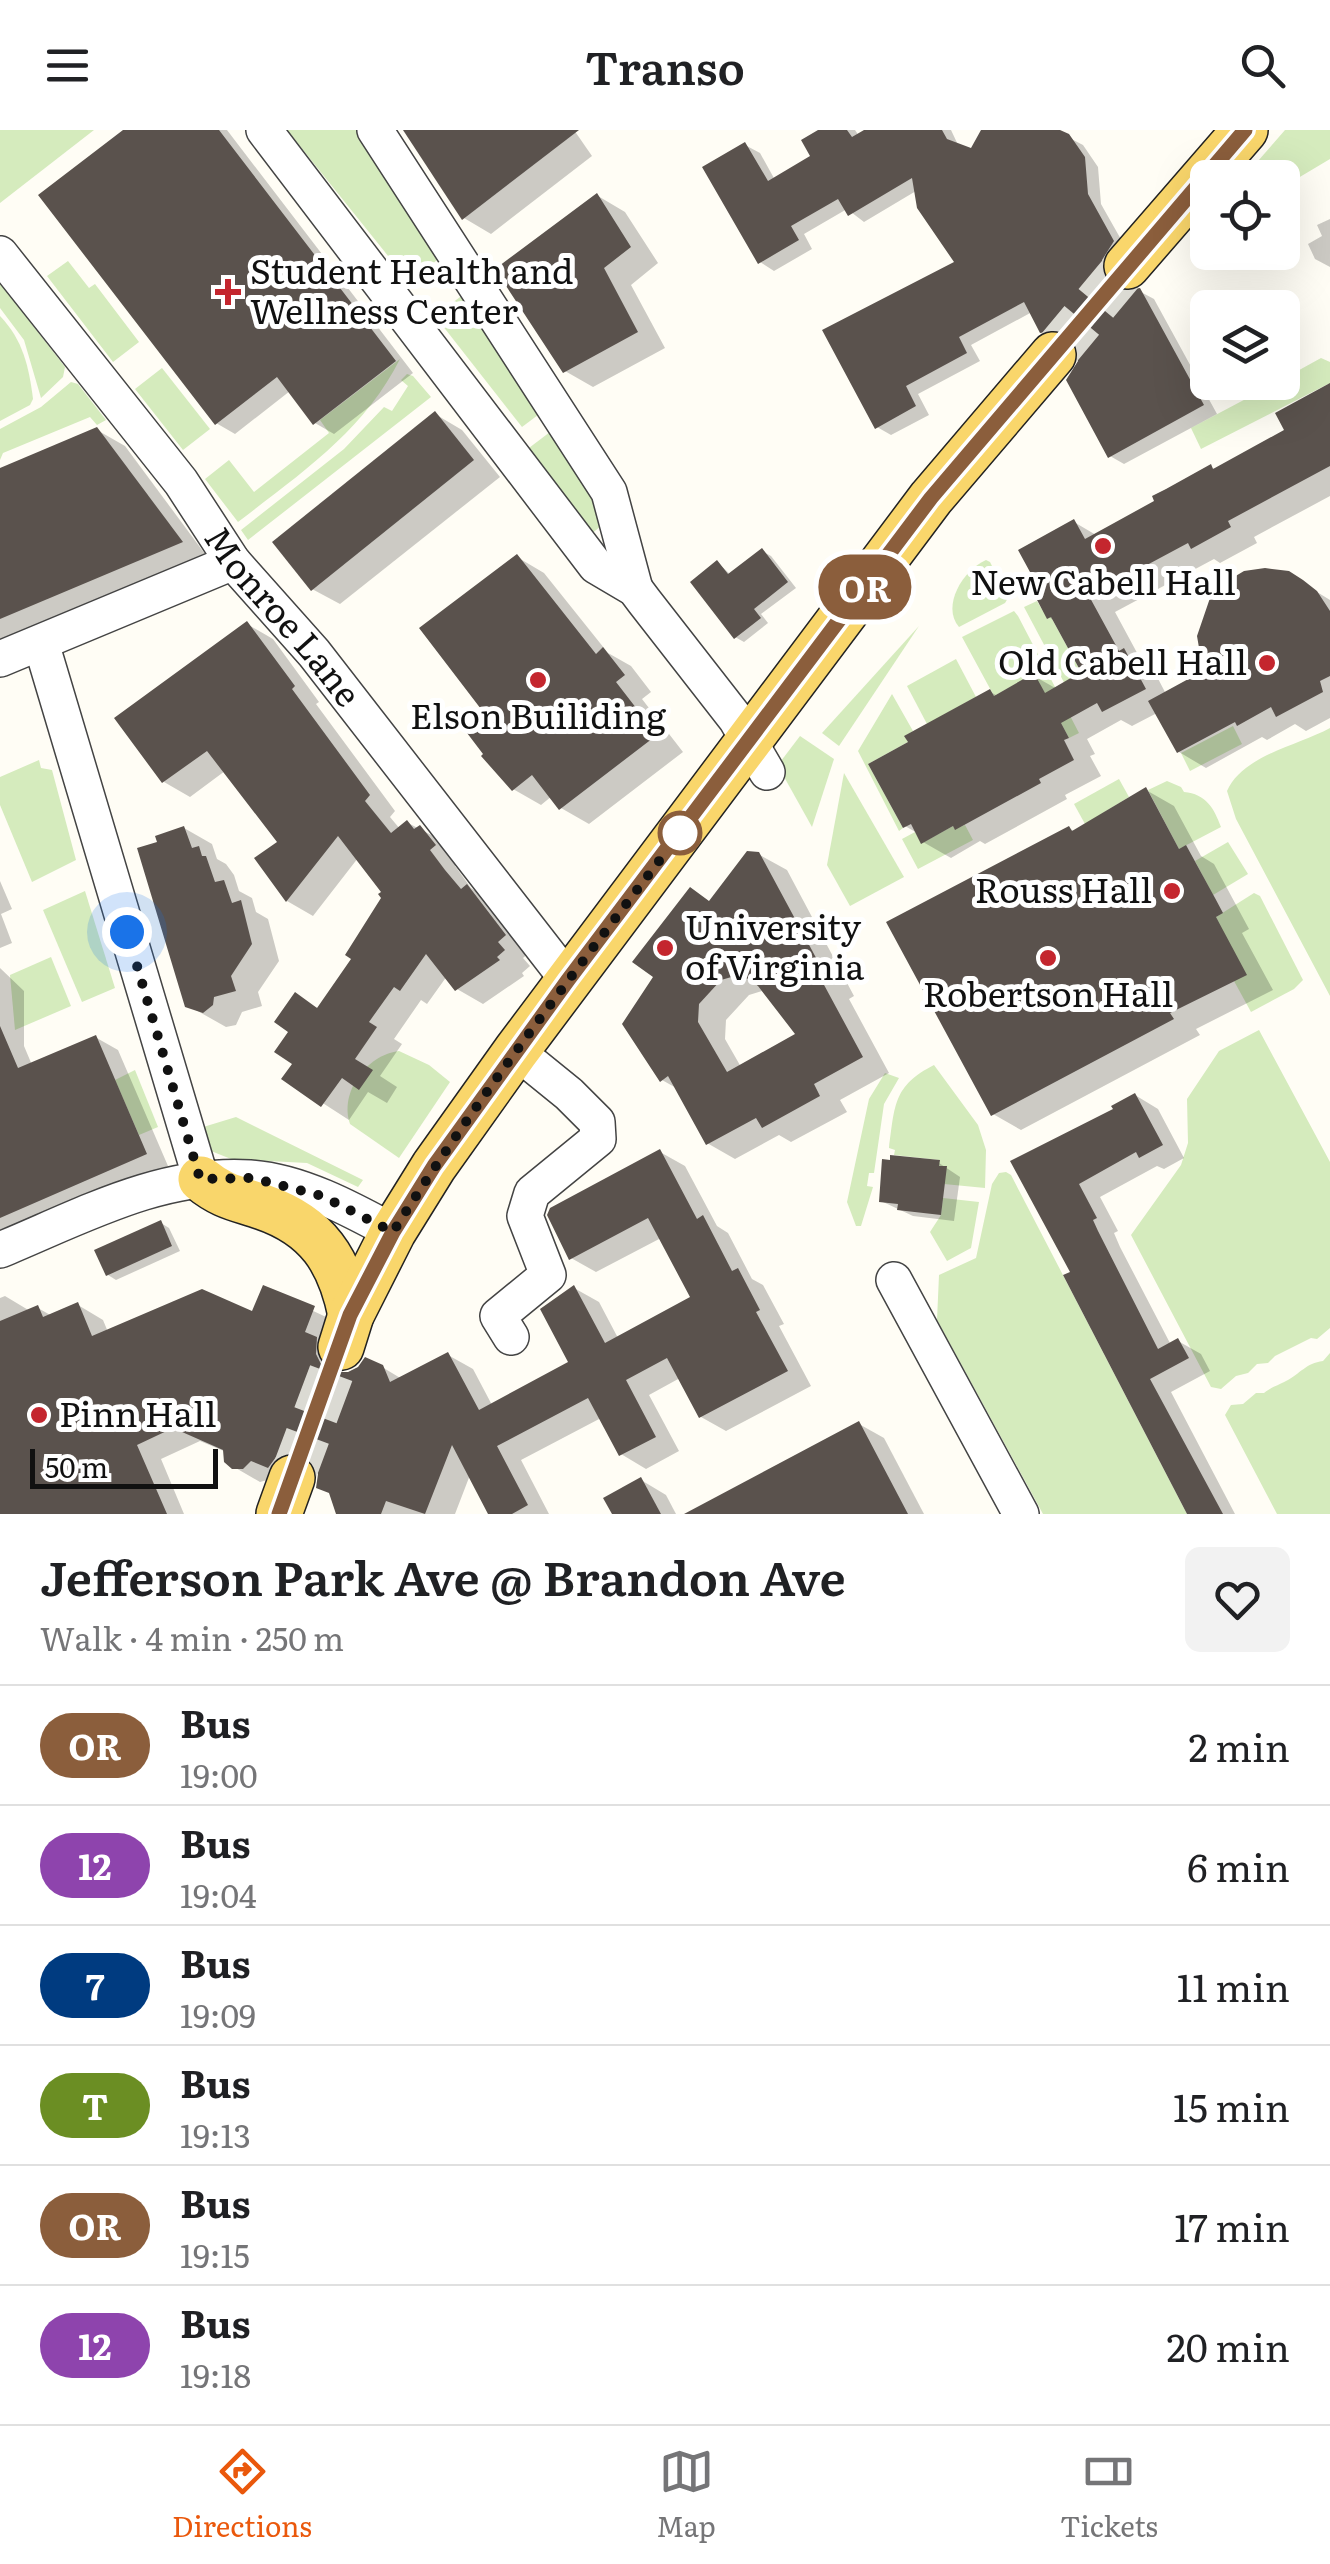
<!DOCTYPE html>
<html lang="en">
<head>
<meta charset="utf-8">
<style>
	body { margin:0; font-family:Literata,serif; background:#f2f2f2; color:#202124; height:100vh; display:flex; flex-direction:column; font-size:38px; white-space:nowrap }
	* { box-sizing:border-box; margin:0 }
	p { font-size:32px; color:#757577 }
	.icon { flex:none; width:55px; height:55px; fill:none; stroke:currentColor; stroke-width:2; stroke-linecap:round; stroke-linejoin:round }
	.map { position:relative; height:1384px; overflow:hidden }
	.sheet { display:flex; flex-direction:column; background:#fff; flex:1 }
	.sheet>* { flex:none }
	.badge { padding:0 20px; border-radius:32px; font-size:35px; line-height:65px }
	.fabs { position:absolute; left:1190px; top:30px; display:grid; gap:20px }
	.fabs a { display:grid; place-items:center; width:110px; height:110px; border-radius:15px; background:#fff; box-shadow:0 10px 40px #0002; font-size:50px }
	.scale { position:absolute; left:30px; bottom:25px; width:188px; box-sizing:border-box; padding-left:10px; border:5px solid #111; border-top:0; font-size:28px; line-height:35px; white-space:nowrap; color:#111; -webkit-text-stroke:8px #fff; paint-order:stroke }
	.you { position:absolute; width:50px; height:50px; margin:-25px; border:8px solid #fff; border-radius:50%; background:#1a73e8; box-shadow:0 0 0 15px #1a73e833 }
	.map>.badge { position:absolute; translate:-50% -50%; box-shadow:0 0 0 5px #fff }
	.round { display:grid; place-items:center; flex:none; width:105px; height:105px; border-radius:15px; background:#f2f2f2 }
	.summary { display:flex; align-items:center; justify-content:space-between; height:170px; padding:0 40px }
	h1 { font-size:48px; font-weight:600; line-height:75px }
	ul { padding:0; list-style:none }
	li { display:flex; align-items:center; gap:30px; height:120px; padding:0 40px; border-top:2px solid #e0e0e0 }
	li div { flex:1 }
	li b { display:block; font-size:38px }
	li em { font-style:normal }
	li .badge { min-width:110px; font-weight:700; text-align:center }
	header { display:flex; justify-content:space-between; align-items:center; height:130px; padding:0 40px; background:#fff; font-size:45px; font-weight:600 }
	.tabs { display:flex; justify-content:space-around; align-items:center; height:140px; border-top:2px solid #e0e0e0; background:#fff; font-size:28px; color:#757577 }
	.tabs a { display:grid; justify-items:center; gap:5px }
	.tabs .current { color:#ea580c }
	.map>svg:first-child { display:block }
	.green { fill:#d5ebbd }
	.shadow { fill:#0003; fill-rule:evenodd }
	.building { fill:#5a524d; fill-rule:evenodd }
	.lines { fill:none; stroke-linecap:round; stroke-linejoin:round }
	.major-tunnel { stroke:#dbdad3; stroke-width:45; stroke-dasharray:45 22; stroke-linecap:butt }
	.minor-casing { stroke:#444; stroke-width:38 }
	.major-casing { stroke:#222; stroke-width:48 }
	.minor { stroke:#fff; stroke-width:35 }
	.major { stroke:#f9d66b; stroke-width:45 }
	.line-casing { stroke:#fff; stroke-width:22 }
	.line { stroke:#8b5e3c; stroke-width:15 }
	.walk { stroke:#111; stroke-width:10; stroke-dasharray:0 18 }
	.poi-dot { fill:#c4262e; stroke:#fff; stroke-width:4 }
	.stop-dot { fill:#fff; stroke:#8b5e3c; stroke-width:5 }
	.labels { text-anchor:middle; stroke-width:10; stroke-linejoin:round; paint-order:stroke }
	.poi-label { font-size:35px; fill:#111; stroke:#fff; text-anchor:start }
	.street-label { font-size:35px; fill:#111; stroke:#fff }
</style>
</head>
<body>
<header><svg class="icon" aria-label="menu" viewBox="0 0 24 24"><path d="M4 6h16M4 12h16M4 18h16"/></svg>Transo<svg class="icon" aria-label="search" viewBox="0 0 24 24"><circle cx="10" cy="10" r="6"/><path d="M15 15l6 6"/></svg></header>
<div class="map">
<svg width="1330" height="1384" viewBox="0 0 1330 1384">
	<rect width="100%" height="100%" fill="#fffdf5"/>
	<g class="green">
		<polygon points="0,0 94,0 0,73"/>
		<polygon points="287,0 359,0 441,127 409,152"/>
		<polygon points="1285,0 1330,0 1330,29 1283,57 1282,48 1244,47"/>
		<polygon points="68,131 89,158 95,154 139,212 113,232 47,146"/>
		<polygon points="0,153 65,237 63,247 41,268 24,210 0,178"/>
		<polygon points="464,164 542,282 522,297 435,186"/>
		<path d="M0 186C23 210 29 237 33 269L30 275 0 291Z"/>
		<polygon points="1321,228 1330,232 1330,257 1328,254 1201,319 1191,298 1276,253 1282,252 1283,249"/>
		<path d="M400 229C364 301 300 344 238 392L205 349 229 330 254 362 329 303 320 290Z"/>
		<polygon points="162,238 210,299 183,320 135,259"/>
		<polygon points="407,244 413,246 431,267 248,410 241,400 344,319 384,277 392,281 408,256 401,250"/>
		<polygon points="71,252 78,254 106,290 97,295 90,287 3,323 0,330 0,299 41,277"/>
		<polygon points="550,302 598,372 601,396 590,405 525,321"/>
		<path d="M986 430 990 432 1008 468 1005 473 959 497C941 476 963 440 986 430Z"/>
		<polygon points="1037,471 1047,488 1051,487 1081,542 1067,558 1024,477"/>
		<polygon points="1014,481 1018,486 1079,603 1069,608 1034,544 994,566 962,507"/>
		<polygon points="919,496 839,616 822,603"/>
		<polygon points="956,529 976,567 927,594 907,556"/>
		<polygon points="892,564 913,601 905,606 908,612 868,634 903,698 899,701 858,621"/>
		<polygon points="1233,596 1242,614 1190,641 1181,623"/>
		<path d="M1330 598V866L1236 689 1227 661C1243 625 1297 616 1330 598Z"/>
		<polygon points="800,606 834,629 812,697 783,645 781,631"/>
		<polygon points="39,630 41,638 52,640 76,730 32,752 0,675 0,647"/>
		<polygon points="844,643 904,747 850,776 827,735"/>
		<polygon points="1119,649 1129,667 1085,694 1074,674"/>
		<path d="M1167 651 1181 657 1184 662C1206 664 1214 678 1221 697L1179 719 1148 660Z"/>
		<polygon points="965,695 973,710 918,739 902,709 915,702 922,713 953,696 955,699"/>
		<polygon points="1228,712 1248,744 1213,765 1195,731"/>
		<polygon points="85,761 115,858 82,872 43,780"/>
		<polygon points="1254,763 1260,766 1303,850 1294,859 1251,882 1234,851 1216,787"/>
		<polygon points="51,827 71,876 15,900 10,845"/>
		<polygon points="1259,900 1330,1032 1330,1198 1317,1209 1311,1208 1275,1226 1268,1233 1257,1234 1248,1243 1236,1246 1221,1259 1211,1257 1131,1105 1181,1035 1188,1013 1187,969 1219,921"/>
		<path d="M399 921 429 935 450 952 399 1028 350 994C339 963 366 925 399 921Z"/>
		<path d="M934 935 978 995 986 1020 985 1058 944 1054 946 1036H939V1030L894 1025 895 1020 889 1018C895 975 893 956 934 935Z"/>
		<polygon points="135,940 158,997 139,1005 115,950"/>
		<polygon points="885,943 899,948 884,974 874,1043 869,1043 867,1056 873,1057 861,1096 856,1096 847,1072 869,969"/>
		<polygon points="236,987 363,1050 358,1057 307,1033 231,1029 211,1021 200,998"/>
		<polygon points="1006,1042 1011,1045 1187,1384 1043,1384 937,1190 939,1145 976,1128 992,1054 999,1043"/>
		<polygon points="943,1068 979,1072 971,1118 947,1131 930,1102 941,1085"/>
		<path d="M1330 1223V1384H1277L1225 1285 1231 1275 1243 1274 1256 1263H1264C1273 1256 1277 1256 1286 1251 1300 1244 1306 1233 1323 1231Z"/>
	</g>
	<g class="shadow">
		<polygon points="127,0 227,0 413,243 334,304 315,293 290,261 235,304 216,293"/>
		<polygon points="406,0 574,0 592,26 491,104 464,88"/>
		<polygon points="823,0 855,0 859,6 869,0 951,0 959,17 972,22 989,0 1054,0 1083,15 1098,37 1101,74 1127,120 1115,139 1116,156 1122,164 1139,161 1154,169 1217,284 1124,334 1110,326 1081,231 1080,214 1074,206 1057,209 1042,201 1032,182 971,215 980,231 918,264 929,285 891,305 877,297 958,133 916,61 864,92 847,79 804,104 812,119 774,141 760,132 745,15 760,23 775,50 814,27"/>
		<polygon points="598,66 625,82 658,133 631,155 665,218 593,257 565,241"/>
		<polygon points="1330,89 1330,137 1315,129 1308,114 1322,106 1317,95"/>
		<polygon points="1330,258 1330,366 1254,407 1257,413 1220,433 1214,429 1115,482 1142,532 1152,537 1166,564 1206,542 1288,444 1330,470 1330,588 1306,601 1295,594 1267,610 1262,607 1206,638 1179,622 1157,583 1132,596 1121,590 1087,609 1095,624 1090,626 1101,646 1065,665 1067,669 985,714 980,711 951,728 923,712 919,704 905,696 990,562 998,566 1034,546 1057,559 1084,543 1056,492 1049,487 1074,392 1096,405 1157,372 1211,337 1216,340 1288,301"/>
		<polygon points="435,284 462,300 500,347 340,474 312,459"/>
		<polygon points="97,300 125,316 208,428 0,515 0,340"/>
		<polygon points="762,421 771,426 796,458 761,484 768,493 744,512 735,507 718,433 731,445"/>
		<polygon points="517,427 544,443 608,523 631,536 651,562 642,569 683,622 589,694 561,678 552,666 541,675 513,659 488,584"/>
		<polygon points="247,494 273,509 319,572 316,574 395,681 390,687 400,699 408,693 447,713 461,731 455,736 471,758 493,772 531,821 523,828 530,836 522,843 524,846 483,874 457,859 447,846 427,874 421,870 394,909 402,914 380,946 397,957 387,973 368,962 349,990 284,948 295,934 292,901 296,866 319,879 355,828 385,763 358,728 313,786 287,771 257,728 280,712 225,641 190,667 164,652"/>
		<polygon points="1146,660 1174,676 1201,726 1214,734 1249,799 1242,803 1273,860 1196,899 1200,905 1021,1000 993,984 1069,698 1075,702"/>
		<polygon points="184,698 212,714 217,729 226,734 234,745 239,761 252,768 256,782 268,789 279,831 258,862 262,876 242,882 236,895 226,897 187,875 160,714"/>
		<path d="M758 724 787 740 854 866 849 869 889 943 840 970 847 982 791 1012 779 1005 735 1029 707 1013 678 959 662 950 711 772ZM762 861 799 905 741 937 725 909 726 890 749 865Z"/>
		<polygon points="0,751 12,779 1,784 12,813 0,818"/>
		<polygon points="0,838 24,861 24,916 32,935 95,907 118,920 168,1036 0,1110"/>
		<polygon points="1135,965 1158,979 1184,1028 1164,1039 1157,1036 1100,1067 1118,1101 1114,1103 1120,1117 1171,1215 1178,1211 1201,1224 1210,1241 1171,1262 1235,1384 1191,1384 1073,1143 1014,1032 1116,980"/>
		<polygon points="660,1022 685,1036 717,1096 728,1103 752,1149 763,1155 784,1194 779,1196 811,1256 726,1301 701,1287 680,1248 649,1265 679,1321 646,1339 621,1324 601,1288 521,1330 549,1384 491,1384 470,1345 455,1384 339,1384 317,1336 260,1352 234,1337 226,1322 200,1311 161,1329 184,1384 0,1384 0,1168 5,1166 30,1181 38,1178 52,1186 78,1175 103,1190 108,1202 253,1184 264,1158 339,1193 343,1245 382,1237 402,1249 448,1225 473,1239 492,1275 571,1234 574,1158 599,1172 618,1208 693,1168 661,1108 596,1142 571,1128"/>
		<polygon points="939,1033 960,1047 954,1091 913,1086 881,1071"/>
		<polygon points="161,1093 169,1098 180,1121 116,1150 108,1145"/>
		<polygon points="859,1294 884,1308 924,1384 690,1384"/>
		<polygon points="641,1350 666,1365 676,1384 614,1384"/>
	</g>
	<g class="building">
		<polygon points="123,0 219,0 396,231 313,295 277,247 215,295 38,65"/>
		<polygon points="403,0 579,0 462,90"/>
		<polygon points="818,0 847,0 852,7 864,0 942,0 947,9 971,18 981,0 1060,0 1069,4 1085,27 1088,64 1114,111 1102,130 1103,145 1109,155 1121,161 1140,158 1204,275 1108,328 1066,250 1078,231 1077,215 1071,206 1059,200 1040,203 1024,172 959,207 967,223 906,256 916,276 875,299 822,200 954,132 917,78 912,48 848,86 838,69 791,96 799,110 758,134 702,37 745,12 768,51 810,26 801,10"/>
		<polygon points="597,63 631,117 604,138 638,202 563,243 495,139"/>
		<polygon points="1330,253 1330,336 1228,391 1231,397 1191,419 1188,413 1089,466 1119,521 1124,518 1146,559 1102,582 1097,573 1061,593 1069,608 1064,610 1074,630 1039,649 1041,653 955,700 953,696 921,714 911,694 903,698 868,634 908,612 904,606 990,559 994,566 1034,543 1045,563 1081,542 1051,487 1047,489 1024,445 1030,442 1018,420 1074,389 1085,409 1154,371 1152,366 1166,359 1211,334 1213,339 1284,300 1275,283"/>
		<polygon points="435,281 474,330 311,461 272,412"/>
		<polygon points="97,297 183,412 0,489 0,338"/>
		<polygon points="762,418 788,452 754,479 761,488 734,509 690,452 717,430 728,444"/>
		<polygon points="517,424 596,524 603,517 625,545 616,552 657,605 559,680 532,645 512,661 481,626 483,624 464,599 484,583 419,498"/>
		<polygon points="1265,438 1289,441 1303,450 1317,461 1330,481 1330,546 1320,551 1323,562 1276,587 1271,577 1237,596 1235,592 1177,623 1148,571 1203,541 1197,506 1210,468 1224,453 1244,441"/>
		<polygon points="247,491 295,556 292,559 370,665 365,671 391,703 407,690 414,699 420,695 436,715 430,720 445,740 461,759 467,754 506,805 498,812 505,820 497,827 500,830 455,861 426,824 400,861 394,857 369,892 377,897 355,929 373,940 359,960 342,948 321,977 281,949 292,934 274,922 288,902 274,892 295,862 317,878 351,829 345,825 381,768 378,764 381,762 338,706 286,772 254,728 277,712 207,621 162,653 114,588"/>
		<polygon points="1146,657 1179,719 1186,715 1215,768 1223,783 1216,787 1247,845 1170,883 1174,889 991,986 886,792 1069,696 1072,701"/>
		<polygon points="184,696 192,718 199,716 202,726 206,726 215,752 224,750 232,773 241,770 252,814 231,846 236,861 214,867 213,875 203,883 185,877 137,718 157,712 155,706"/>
		<path d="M747 721 759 722 828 850 823 853 863 927 814 954 820 966 762 998 756 988 706 1015 668 946 660 952 622 894 653 847 632 832 690 757 709 771ZM735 846 749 849 758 856 795 904 727 942 698 892 699 874 721 850Z"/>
		<polygon points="0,896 18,938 96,905 147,1024 0,1088"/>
		<polygon points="1135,963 1163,1015 1139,1028 1136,1022 1079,1054 1097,1088 1093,1090 1098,1101 1158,1219 1178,1208 1189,1228 1150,1249 1223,1384 1187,1384 1063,1145 1070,1142 1010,1031 1113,979 1111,976"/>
		<polygon points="660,1019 697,1089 703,1085 732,1141 738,1138 760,1180 756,1182 788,1241 699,1288 667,1228 626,1250 656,1307 619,1326 588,1268 497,1316 528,1375 512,1384 488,1384 452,1315 425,1384 386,1371 381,1384 336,1384 329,1363 316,1358 318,1344 313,1332 302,1324 286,1322 276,1327 268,1338 251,1331 243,1339 232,1339 224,1332 223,1320 173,1298 137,1315 167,1384 0,1384 0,1191 38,1175 43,1187 78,1172 92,1206 202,1159 252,1181 263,1155 315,1176 305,1202 317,1207 316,1224 321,1234 332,1242 348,1242 358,1237 365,1227 383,1235 390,1252 448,1222 479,1280 568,1232 540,1179 574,1155 605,1213 690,1167 648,1088 569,1130 547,1085 550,1078"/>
		<polygon points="890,1025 940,1030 939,1036 947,1036 941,1085 897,1080 898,1074 879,1072 882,1029 890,1030"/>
		<polygon points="161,1090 172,1116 106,1146 94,1120"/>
		<polygon points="859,1291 908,1384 684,1384 748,1350"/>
		<polygon points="641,1347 661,1384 612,1384 603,1368"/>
	</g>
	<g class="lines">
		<g class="major-tunnel">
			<polyline points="1053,225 1127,136"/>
			<polyline points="292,1348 341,1217"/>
		</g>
		<defs>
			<g id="minor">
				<polyline points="264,0 596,436 635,459 644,471 736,589 767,642"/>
				<polyline points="375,0 609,362 635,459"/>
				<path id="s1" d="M0 124 181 352 233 432 314 523 568 850"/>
				<polyline points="41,513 201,1049"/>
				<polyline points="0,529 233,432"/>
				<path d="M0 1120C80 1087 161 1042 250 1048 299 1051 351 1079 393 1102"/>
				<polyline points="894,1150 1021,1384"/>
				<polyline points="511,1207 498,1186 548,1145 525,1086 532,1063 598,1009 597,992 569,964 516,921"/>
			</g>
			<g id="major">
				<polyline points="1127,136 1245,0"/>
				<path d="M201 1049C223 1067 237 1068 263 1077 318 1096 340 1131 351 1185"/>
				<polyline points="341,1217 351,1185 393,1102 434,1036 516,921 931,368 1053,225"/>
				<polyline points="279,1384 292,1348"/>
			</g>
		</defs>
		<use href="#minor" class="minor-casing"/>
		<use href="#major" class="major-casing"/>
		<use href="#minor" class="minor"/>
		<use href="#major" class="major"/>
	</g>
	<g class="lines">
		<defs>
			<polyline id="line" points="279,1384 350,1185 393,1102 434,1036 568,850 931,368 1245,0"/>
		</defs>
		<use href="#line" class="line-casing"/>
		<use href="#line" class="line"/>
		<path class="walk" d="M127 802 200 1049 252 1048 322 1066 393 1102C481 962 582 832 682 701L680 703"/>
	</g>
	<g class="poi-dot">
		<path d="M223 147h10v10h10v10h-10v10h-10v-10h-10v-10h10z"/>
		<circle cx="1103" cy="416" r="10"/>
		<circle cx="1267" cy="533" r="10"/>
		<circle cx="538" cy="550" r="10"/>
		<circle cx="1172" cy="761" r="10"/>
		<circle cx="665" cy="818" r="10"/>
		<circle cx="1048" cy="828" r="10"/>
		<circle cx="39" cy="1285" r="10"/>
	</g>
	<circle class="stop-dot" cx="680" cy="703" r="20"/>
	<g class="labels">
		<g class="poi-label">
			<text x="250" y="154">Student Health and<tspan x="250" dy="40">Wellness Center</tspan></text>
			<text x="1103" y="465" text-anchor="middle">New Cabell Hall</text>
			<text x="1247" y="545" text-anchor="end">Old Cabell Hall</text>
			<text x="538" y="599" text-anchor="middle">Elson Builiding</text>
			<text x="1152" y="773" text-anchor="end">Rouss Hall</text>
			<text x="685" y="810">University<tspan x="685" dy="40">of Virginia</tspan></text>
			<text x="1048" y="877" text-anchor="middle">Robertson Hall</text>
			<text x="59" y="1297">Pinn Hall</text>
		</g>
		<g class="street-label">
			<text dy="12" stroke="none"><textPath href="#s1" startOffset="460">Monroe Lane</textPath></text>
		</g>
	</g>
</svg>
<div class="fabs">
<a><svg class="icon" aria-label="locate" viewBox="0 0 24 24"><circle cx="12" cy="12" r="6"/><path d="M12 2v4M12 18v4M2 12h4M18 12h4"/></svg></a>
<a><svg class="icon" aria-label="layers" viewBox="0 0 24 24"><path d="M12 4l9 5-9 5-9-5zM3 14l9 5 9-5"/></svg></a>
</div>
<div class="scale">50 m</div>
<div class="you" style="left:127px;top:802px"></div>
<b class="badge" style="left:865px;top:457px;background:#8b5e3c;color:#fff">OR</b>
</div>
<section class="sheet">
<div class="summary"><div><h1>Jefferson Park Ave @ Brandon Ave</h1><p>Walk · 4 min · 250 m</p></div><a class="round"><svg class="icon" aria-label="heart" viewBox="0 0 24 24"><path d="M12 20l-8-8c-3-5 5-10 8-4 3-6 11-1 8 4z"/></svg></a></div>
<ul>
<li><span class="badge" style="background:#8b5e3c;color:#fff">OR</span><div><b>Bus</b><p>19:00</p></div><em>2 min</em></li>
<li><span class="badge" style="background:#8e44ad;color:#fff">12</span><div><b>Bus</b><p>19:04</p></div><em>6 min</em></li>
<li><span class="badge" style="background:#003b80;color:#fff">7</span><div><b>Bus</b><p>19:09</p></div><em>11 min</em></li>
<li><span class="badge" style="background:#6b8e23;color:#fff">T</span><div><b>Bus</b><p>19:13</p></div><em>15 min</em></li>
<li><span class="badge" style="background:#8b5e3c;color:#fff">OR</span><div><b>Bus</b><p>19:15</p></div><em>17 min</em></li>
<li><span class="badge" style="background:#8e44ad;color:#fff">12</span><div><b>Bus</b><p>19:18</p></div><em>20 min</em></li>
</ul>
</section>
<nav class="tabs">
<a class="current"><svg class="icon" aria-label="directions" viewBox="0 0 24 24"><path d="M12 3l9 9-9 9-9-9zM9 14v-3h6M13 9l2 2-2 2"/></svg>Directions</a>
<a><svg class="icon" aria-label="map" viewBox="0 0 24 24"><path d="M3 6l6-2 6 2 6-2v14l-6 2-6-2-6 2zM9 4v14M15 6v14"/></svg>Map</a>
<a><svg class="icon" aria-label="tickets" viewBox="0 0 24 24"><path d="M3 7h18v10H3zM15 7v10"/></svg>Tickets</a>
</nav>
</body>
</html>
